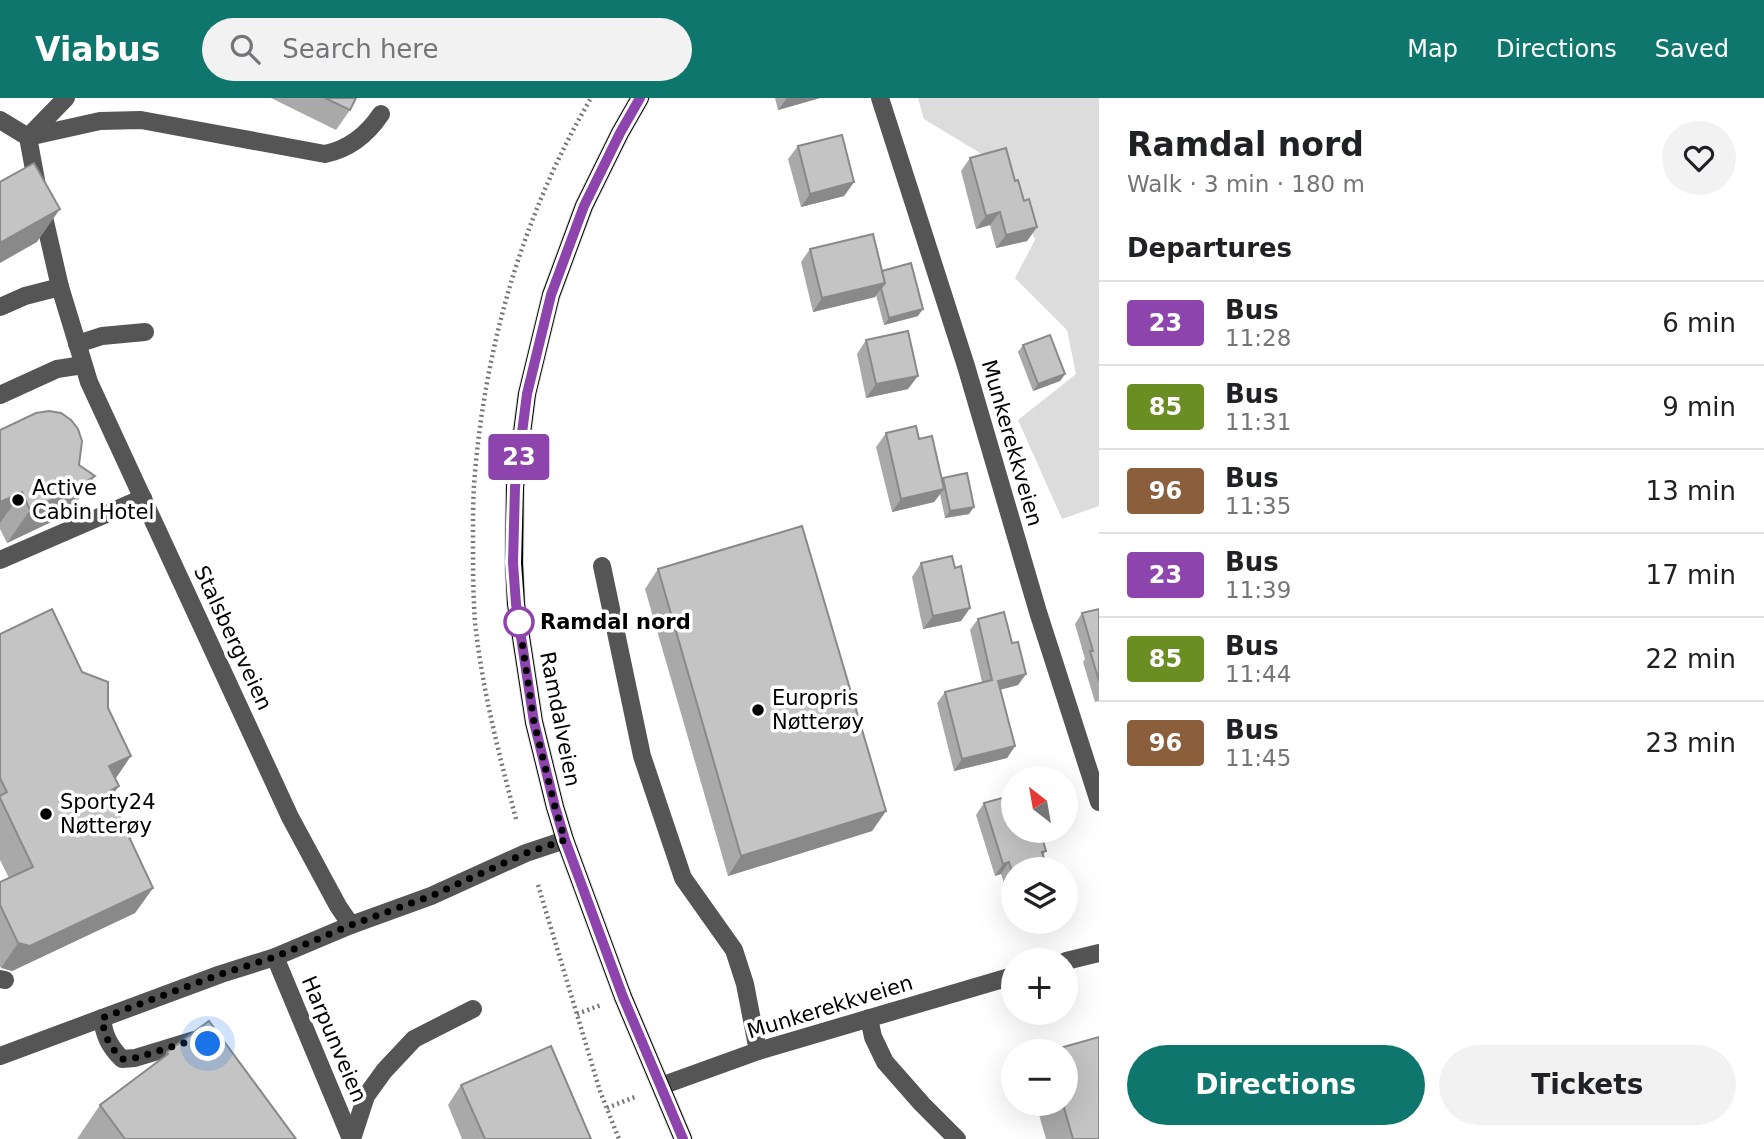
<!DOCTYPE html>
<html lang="en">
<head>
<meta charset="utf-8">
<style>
	body { margin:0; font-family:"DejaVu Sans",sans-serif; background:#f2f2f2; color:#202124; height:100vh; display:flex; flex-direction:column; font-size:26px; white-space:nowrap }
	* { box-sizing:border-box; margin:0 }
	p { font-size:23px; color:#757577 }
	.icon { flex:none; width:38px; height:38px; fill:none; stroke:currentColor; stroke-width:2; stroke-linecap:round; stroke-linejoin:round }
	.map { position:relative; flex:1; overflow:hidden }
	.drawer { display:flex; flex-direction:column; background:#fff; width:665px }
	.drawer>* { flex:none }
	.badge { padding:0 14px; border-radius:5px; font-size:24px; line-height:46px }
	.needle { width:46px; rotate:329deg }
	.buttons { position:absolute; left:1001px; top:668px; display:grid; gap:14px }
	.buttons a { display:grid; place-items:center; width:77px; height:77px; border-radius:50%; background:#fff; box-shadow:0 7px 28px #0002; font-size:35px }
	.you { position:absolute; width:35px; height:35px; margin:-18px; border:5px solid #fff; border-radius:50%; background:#1a73e8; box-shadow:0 0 0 10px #1a73e833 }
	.map>.badge { position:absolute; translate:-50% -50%; box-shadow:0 0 0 4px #fff }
	h2 { padding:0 28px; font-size:26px; line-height:63px }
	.round { display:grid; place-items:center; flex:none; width:74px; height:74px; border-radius:37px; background:#f2f2f2 }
	.summary { display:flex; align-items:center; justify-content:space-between; height:119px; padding:0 28px }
	h1 { font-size:33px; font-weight:700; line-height:52px }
	.action { display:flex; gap:14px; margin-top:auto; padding:14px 28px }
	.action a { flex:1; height:80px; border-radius:42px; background:#0f766e; color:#fff; font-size:28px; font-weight:700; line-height:80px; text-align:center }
	.action a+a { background:#f2f2f2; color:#202124 }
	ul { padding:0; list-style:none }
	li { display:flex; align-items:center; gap:21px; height:84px; padding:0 28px; border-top:2px solid #e0e0e0 }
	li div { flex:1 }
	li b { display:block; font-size:26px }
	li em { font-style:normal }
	li .badge { min-width:77px; font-weight:700; text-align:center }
	header { display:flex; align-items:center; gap:42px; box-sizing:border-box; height:98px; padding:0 35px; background:#0f766e; color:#fff }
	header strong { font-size:33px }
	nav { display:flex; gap:38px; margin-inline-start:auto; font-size:24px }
	.search { width:490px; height:63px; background:#f2f2f2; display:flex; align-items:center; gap:18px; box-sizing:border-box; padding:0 24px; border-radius:38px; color:#757577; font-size:26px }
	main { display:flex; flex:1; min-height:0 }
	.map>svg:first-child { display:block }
	.green { fill:#dcdcdc }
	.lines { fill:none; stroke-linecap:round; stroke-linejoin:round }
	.major-casing { stroke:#dbdbdb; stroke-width:20 }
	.path { stroke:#777; stroke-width:4.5; stroke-dasharray:2 3.5; stroke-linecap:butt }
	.minor { stroke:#555; stroke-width:18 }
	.major { stroke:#000; stroke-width:18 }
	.wall { fill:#a9a9a9 }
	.shaded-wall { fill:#898989 }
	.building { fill:#c4c4c4; stroke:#898989; stroke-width:2 }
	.line-casing { stroke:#fff; stroke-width:16 }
	.line { stroke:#8e44ad; stroke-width:10 }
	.walk { stroke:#000; stroke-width:7; stroke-dasharray:0 12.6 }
	.poi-dot { fill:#000; stroke:#fff; stroke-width:2.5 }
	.stop-dot { fill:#fff; stroke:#8e44ad; stroke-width:3.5 }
	.labels { text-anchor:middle; stroke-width:7; stroke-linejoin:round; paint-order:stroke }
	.street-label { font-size:21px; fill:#000; stroke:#fff }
	.poi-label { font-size:21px; fill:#000; stroke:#fff; text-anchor:start }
	.stop-label { font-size:21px; font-weight:bold; fill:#000; stroke:#fff; text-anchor:start }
</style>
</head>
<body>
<header>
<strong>Viabus</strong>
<div class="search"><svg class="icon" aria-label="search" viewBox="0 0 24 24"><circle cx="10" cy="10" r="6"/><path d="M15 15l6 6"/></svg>Search here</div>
<nav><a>Map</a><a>Directions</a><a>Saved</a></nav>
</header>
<main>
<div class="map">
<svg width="1099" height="1041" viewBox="0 0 1099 1041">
	<rect width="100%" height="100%" fill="#fff"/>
	<polygon class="green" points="918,0 1099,0 1099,408 1062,421 1018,322 1076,276 1067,232 1015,180 1035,142 1008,72 924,21"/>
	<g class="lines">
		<defs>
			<polyline id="major" points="640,0 620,35 584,108 551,197 527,296 515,389 514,465 516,506 534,624 555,709 565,742 623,899 683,1041"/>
		</defs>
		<use href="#major" class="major-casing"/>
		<g class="path">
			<path d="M516 721C499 656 482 591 475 524 473 496 473 468 473 440 473 422 473 404 474 387 484 251 522 118 591 0"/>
			<polyline points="538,787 600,993 619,1041"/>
			<polyline points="577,916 601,907"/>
			<polyline points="607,1010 637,998"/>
		</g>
		<g class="minor">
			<path d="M66 0 28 39 100 23 141 22 325 56C349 51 367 37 381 16"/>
			<polyline points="880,0 966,268 1038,514 1099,704"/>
			<polyline points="0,22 28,39 38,93 60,189 89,284 290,719 338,808 351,827"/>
			<polyline points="0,209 25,198 60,189"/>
			<polyline points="77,246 102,238 145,234"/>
			<polyline points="0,297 57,271 83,267"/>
			<polyline points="0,462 143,400"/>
			<polyline points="602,468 642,658 683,780 734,852 745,886 758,953"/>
			<polyline points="275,859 351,1041"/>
			<polyline points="1066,863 1099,855"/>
			<polyline points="0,881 5,882"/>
			<path d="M102 920C104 937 109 948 122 961L135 960 194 942 200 944"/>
			<polyline points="869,920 873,939 885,964 922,1006 957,1041"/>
			<polyline points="0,958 221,876 275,859 351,827 431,798 526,755 565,742"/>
			<polyline points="661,988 758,953 1013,878"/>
			<polyline points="352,1041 366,998 384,973 414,941 473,911"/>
		</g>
		<use href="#major" class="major"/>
	</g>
	<g class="wall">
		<polygon points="271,0 356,0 350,12 336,32"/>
		<polygon points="775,0 820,0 778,12"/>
		<polygon points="798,48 854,84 844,98 801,109 788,61"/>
		<polygon points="970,60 1015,83 1037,129 1027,143 996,150 990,127 976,131 961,73"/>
		<polygon points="810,151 882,173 918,218 884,227 876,197 875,199 813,214 801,164"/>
		<polygon points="866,242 908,291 866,300 857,256"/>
		<polygon points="1023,247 1065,276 1060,283 1033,293 1018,254"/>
		<polygon points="0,332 71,412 49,425 7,445 0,431"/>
		<polygon points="886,335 919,341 942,382 943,380 969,416 945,420 940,396 934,404 892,414 876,349"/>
		<polygon points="921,465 955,470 970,510 961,523 923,531 912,479"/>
		<polygon points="658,471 886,713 872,733 728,778 645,491"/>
		<polygon points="1099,511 1099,603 1095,604 1083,564 1085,561 1075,526 1082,515"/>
		<polygon points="978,521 1012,545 1026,576 1018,587 1000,592 1015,648 1007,660 954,673 937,605 945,594 982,584 970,532"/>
		<polygon points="0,536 82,574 108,610 115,681 111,700 153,790 135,815 12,873 0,869 0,784 9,780 0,762"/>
		<polygon points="984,705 1046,753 1043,757 1013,772 1013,813 1001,776 995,778 976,717"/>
		<polygon points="1099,939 1099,1041 1046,1041 1036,1006 1066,1006 1066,954 1048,954"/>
		<polygon points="167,954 296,1041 77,1041 100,1007 163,960"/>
		<polygon points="461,987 591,1041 462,1041 448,1007"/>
	</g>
	<g class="shaded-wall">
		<polygon points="787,0 820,0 778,12"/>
		<polygon points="854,84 844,98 801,109 810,96"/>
		<polygon points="60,111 37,144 0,165 0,145"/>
		<polygon points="1000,114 990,127 976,131 986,118"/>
		<polygon points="1037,129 1027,143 996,150 1006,137"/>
		<polygon points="885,185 875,199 813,214 822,200"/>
		<polygon points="923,211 918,218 884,227 889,220"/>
		<polygon points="1065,276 1060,283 1033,293 1038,286"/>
		<polygon points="918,278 908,291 866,300 876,286"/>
		<polygon points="95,378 71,412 49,425 7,445 30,412"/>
		<polygon points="944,391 934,404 892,414 901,401"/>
		<polygon points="22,394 0,425 0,404"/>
		<polygon points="974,409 969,416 945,420 950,413"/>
		<polygon points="970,510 961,523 923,531 933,518"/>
		<polygon points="1026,576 1018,587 990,594 998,583"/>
		<polygon points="1015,648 1007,660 954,673 962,661"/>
		<polygon points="131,658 114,683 109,668"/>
		<polygon points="119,688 101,713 108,694"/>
		<polygon points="886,713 872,733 728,778 741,758"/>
		<polygon points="1009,764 1001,776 995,778 1003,766"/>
		<polygon points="153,790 135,815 12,873 1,870 18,845"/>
	</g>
	<g class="building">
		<polygon points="325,0 356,0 350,12"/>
		<polygon points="842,37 854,84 810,96 798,48"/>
		<polygon points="1006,50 1015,83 1018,82 1024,103 1029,101 1037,129 1006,137 1000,114 986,118 970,60"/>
		<polygon points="34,65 60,111 0,145 0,84"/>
		<polygon points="873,136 885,185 822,200 810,151"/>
		<polygon points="911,165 923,211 889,220 881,190 885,185 882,173"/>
		<polygon points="908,233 918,278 876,286 866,242"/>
		<polygon points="1050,237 1065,276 1038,286 1023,247"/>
		<polygon points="49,313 61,315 71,322 78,331 82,343 79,367 95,378 72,392 30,412 22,394 0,404 0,332 36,315"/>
		<polygon points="916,328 919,341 932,338 944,391 901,401 886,335"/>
		<polygon points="967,375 974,409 950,413 943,380"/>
		<polygon points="802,428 886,713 741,758 658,471"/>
		<polygon points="952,458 955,470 961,468 970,510 933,518 921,465"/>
		<polygon points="52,511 82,574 108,584 108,610 131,658 109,668 119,688 108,694 153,790 30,848 18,845 0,807 0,784 33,769 0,700 0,698 7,694 0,680 0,536"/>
		<polygon points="1099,511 1099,583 1090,553 1093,553 1082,515"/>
		<polygon points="1004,514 1012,545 1018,544 1026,576 998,583 1015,648 962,661 945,594 992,582 978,521"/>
		<polygon points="1013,697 1013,733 1040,733 1046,753 1042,754 1048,772 1013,772 1013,777 1009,764 1003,766 984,705"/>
		<polygon points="209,923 296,1041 125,1041 100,1007 168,956 167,954"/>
		<polygon points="1099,939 1099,1041 1073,1041 1063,1006 1066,1006 1066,954 1049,954 1049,953"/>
		<polygon points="551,948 591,1041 485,1041 461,987"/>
	</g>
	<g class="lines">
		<defs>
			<polyline id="line" points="640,0 620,35 584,108 551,197 527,296 515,389 513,465 516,506 534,624 555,709 565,742 623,899 683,1041"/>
		</defs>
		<use href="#line" class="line-casing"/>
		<use href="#line" class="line"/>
		<path class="walk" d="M208 946 194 942 135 960 122 961C109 948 104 937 102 920L221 876 275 859 351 827 431 798 526 755 565 742 555 709 534 624 519 524"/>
	</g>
	<g class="poi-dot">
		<circle cx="18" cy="402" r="7"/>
		<circle cx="758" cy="612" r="7"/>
		<circle cx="46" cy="716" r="7"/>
	</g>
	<circle class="stop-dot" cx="519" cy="524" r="14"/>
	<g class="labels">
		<g class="street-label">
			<text transform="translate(1012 345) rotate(74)" y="7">Munkerekkveien</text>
			<text transform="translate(233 540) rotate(65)" y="7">Stalsbergveien</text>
			<text transform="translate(560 621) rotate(79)" y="7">Ramdalveien</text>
			<text transform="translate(830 909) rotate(-17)" y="7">Munkerekkveien</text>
			<text transform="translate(334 941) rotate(67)" y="7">Harpunveien</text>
		</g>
		<g class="poi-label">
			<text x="32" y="397">Active<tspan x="32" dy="24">Cabin Hotel</tspan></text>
			<text x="772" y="607">Europris<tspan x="772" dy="24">Nøtterøy</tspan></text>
			<text x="60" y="711">Sporty24<tspan x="60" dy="24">Nøtterøy</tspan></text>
		</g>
		<g class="stop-label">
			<text x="540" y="531">Ramdal nord</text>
		</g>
	</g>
</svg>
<div class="buttons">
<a><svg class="needle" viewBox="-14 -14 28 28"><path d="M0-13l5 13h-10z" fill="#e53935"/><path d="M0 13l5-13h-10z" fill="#757577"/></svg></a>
<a><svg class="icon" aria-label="layers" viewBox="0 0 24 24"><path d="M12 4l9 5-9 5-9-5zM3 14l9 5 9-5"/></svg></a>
<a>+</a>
<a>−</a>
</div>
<div class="you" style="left:208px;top:946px"></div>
<b class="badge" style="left:519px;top:359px;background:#8e44ad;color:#fff">23</b>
</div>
<section class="drawer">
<div class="summary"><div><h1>Ramdal nord</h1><p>Walk · 3 min · 180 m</p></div><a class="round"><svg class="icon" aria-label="heart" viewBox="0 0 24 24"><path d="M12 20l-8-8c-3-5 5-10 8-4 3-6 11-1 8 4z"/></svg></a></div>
<h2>Departures</h2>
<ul>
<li><span class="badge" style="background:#8e44ad;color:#fff">23</span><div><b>Bus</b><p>11:28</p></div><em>6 min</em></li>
<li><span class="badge" style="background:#6b8e23;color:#fff">85</span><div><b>Bus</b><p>11:31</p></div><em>9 min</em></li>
<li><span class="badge" style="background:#8b5e3c;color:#fff">96</span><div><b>Bus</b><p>11:35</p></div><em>13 min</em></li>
<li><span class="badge" style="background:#8e44ad;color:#fff">23</span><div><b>Bus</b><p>11:39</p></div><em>17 min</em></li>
<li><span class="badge" style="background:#6b8e23;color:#fff">85</span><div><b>Bus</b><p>11:44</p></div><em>22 min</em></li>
<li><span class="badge" style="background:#8b5e3c;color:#fff">96</span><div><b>Bus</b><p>11:45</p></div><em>23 min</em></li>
</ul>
<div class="action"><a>Directions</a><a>Tickets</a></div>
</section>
</main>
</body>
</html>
